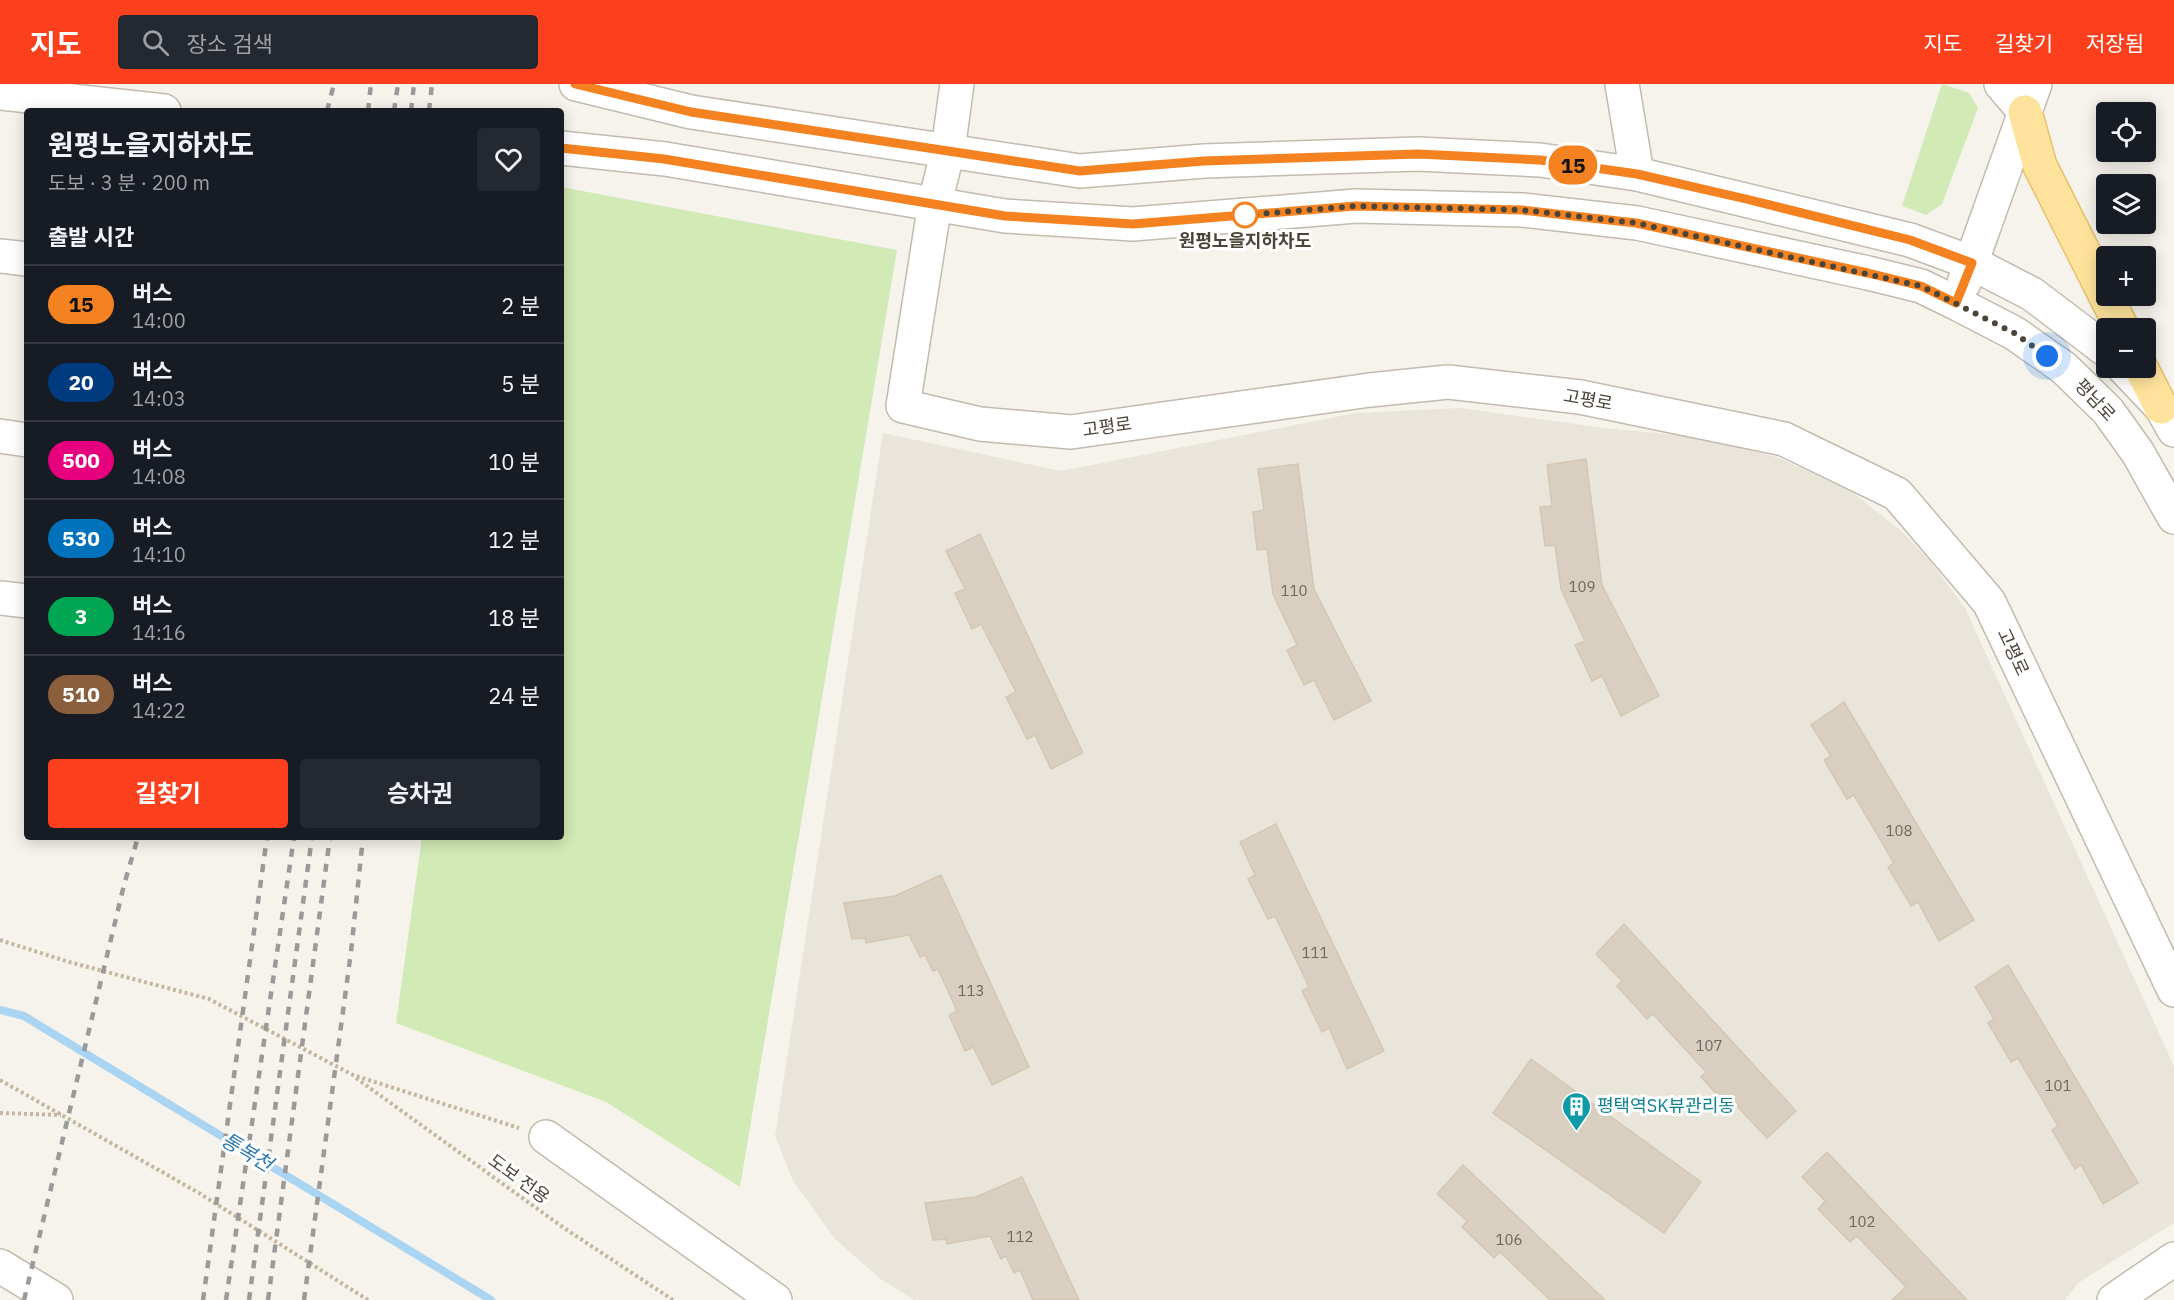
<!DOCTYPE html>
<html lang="ko">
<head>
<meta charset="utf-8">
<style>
	body { margin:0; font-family:"IBM Plex Sans","Noto Sans KR",sans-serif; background:#242831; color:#f1f3f6; height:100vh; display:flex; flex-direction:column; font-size:22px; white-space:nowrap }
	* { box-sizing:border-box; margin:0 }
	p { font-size:20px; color:#9ea1a6 }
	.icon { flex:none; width:33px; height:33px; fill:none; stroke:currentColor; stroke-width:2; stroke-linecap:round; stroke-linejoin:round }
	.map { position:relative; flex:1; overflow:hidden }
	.side { position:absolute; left:24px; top:24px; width:540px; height:732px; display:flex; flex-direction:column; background:#171b24; border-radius:6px; box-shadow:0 3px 15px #0003 }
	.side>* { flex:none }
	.badge { padding:0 12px; border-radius:20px; font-size:21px; line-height:39px }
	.buttons { position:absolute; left:2096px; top:18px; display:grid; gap:12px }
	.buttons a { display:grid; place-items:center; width:60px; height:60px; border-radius:6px; background:#171b24; box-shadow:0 3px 15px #0003; font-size:30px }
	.you { position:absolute; width:30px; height:30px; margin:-15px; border:4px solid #fff; border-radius:50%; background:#1a73e8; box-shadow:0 0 0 9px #1a73e833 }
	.map>.badge { position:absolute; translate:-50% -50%; box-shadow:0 0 0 3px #fff }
	h2 { padding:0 24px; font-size:22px; line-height:54px }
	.round { display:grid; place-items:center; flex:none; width:63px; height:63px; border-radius:6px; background:#242831 }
	.head { display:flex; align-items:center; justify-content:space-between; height:102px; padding:0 24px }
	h1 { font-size:28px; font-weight:700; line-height:45px }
	.action { display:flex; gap:12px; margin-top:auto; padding:12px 24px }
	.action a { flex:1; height:69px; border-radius:6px; background:#fc3f1d; color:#fff; font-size:24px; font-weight:700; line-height:69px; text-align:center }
	.action a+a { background:#242831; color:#f1f3f6 }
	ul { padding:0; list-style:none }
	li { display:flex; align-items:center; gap:18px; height:78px; padding:0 24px; border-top:2px solid #363941 }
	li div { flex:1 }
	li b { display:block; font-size:22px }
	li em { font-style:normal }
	li .badge { min-width:66px; font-weight:700; text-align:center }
	header { display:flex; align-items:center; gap:36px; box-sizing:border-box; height:84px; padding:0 30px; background:#fc3f1d; color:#fff }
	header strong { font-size:28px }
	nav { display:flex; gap:33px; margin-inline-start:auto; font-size:21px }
	.search { width:420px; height:54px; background:#242831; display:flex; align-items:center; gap:15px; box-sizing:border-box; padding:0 21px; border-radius:6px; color:#9ea1a6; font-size:22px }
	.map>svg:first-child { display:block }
	.residential { fill:#eae5da }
	.green { fill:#d2eab5 }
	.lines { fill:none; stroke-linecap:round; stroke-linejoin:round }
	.stream { stroke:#a9d4f2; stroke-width:8 }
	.building { fill:#d8cfc1; stroke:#d3c7b4; stroke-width:1.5 }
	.minor-casing { stroke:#c2bbae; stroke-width:36 }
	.major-casing { stroke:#e6c16a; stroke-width:36 }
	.path { stroke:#c4b79f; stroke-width:4; stroke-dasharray:3 3; stroke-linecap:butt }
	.minor { stroke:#fff; stroke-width:33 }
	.major { stroke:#ffe39c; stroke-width:33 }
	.rail { stroke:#9a9a9a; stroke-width:4.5; stroke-dasharray:8 8; stroke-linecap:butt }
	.line-casing { stroke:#fff; stroke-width:14 }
	.line { stroke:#f58220; stroke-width:9 }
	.walk { stroke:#4b4439; stroke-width:6; stroke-dasharray:0 10.8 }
	.stop-dot { fill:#fff; stroke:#f58220; stroke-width:3 }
	.labels { text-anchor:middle; stroke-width:6; stroke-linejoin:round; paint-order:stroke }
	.number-label { font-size:15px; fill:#6e675b }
	.stop-label { font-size:18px; font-weight:bold; fill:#4b4439; stroke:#fff }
	.street-label { font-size:18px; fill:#4b4439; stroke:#fff }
	.culture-label { font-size:18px; fill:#0d838f; stroke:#fff; text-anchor:start }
	.water-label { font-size:20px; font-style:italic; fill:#2e7ab2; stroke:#fff }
</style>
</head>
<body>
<header>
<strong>지도</strong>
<div class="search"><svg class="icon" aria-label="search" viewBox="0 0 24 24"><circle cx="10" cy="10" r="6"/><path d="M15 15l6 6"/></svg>장소 검색</div>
<nav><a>지도</a><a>길찾기</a><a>저장됨</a></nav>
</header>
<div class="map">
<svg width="2174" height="1216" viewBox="0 0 2174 1216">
	<rect width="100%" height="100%" fill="#f6f3ec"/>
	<polygon class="residential" points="1460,324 1604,344 1700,353 1776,373 1847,404 1900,446 1930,477 1965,524 2174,982 2174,1139 2078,1199 2065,1216 914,1216 882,1196 835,1155 793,1097 775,1052 883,349 1061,387 1356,329"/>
	<g class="green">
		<polygon points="1942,0 1969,9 1978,24 1942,120 1926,131 1902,122"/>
		<polygon points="561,103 897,166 740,1103 606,1018 396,939 422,753 561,753"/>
	</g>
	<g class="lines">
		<polyline class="stream" points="0,926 24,932 491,1216"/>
	</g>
	<g class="building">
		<polygon points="1586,375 1602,501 1659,612 1621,632 1602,592 1592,597 1575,561 1585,557 1561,505 1555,461 1545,462 1540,423 1552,422 1547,381"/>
		<polygon points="1298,380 1314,505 1371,617 1334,636 1314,596 1304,601 1287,566 1297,561 1273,510 1267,465 1257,466 1253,428 1264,426 1258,385"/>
		<polygon points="980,450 1083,669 1051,685 1035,651 1027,655 1006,613 1016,608 981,540 972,545 955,509 965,505 946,467"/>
		<polygon points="1844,618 1974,836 1939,857 1918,818 1911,822 1888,783 1894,779 1854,711 1847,715 1824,676 1831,672 1811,641"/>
		<polygon points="1276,740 1384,967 1347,985 1329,944 1322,948 1302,907 1309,903 1275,832 1268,835 1248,795 1255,791 1240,758"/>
		<polygon points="941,791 1029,983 992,1001 973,963 965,967 949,931 957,927 938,885 933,887 925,871 920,873 909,851 866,859 865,854 852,855 844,819 895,812"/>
		<polygon points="1624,840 1796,1027 1767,1054 1737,1022 1732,1027 1701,993 1706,988 1653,930 1647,935 1617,902 1622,897 1596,870"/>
		<polygon points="2008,881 2138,1099 2103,1120 2081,1081 2075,1085 2052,1046 2058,1042 2018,974 2011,978 1988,939 1994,935 1975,903"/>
		<polygon points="1531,975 1701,1098 1664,1149 1493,1029"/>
		<polygon points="1827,1068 1967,1216 1892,1216 1906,1203 1857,1152 1850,1158 1818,1125 1825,1117 1802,1093"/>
		<polygon points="1463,1081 1605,1216 1550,1216 1500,1168 1494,1174 1462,1143 1467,1137 1437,1110"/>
		<polygon points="1022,1093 1079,1216 1033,1216 1020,1186 1014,1189 1006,1172 1001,1175 990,1152 947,1160 946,1155 933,1156 925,1119 976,1113"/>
	</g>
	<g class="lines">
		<defs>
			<g id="minor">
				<polyline points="576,0 691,28 1080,87 1204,77 1418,70 1540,76 1637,90 1910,156 1972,179 2032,210 2106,266"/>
				<polyline points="957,0 948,66 935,119 903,322 980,340 1071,348 1370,306 1448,298 1580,313 1784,355 1897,410 1989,518 2174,906"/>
				<polyline points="1622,0 1637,90"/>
				<polyline points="2001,0 2025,28"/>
				<polyline points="0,9 164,27"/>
				<polyline points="561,64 665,75 1005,132 1133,140 1356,122 1522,126 1637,139 1868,189 1921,202 1956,219 2014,249 2064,284 2108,327 2138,369 2174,433"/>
				<polyline points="0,172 27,175"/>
				<polyline points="1964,199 2035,0"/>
				<polyline points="2124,284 2161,323 2174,346"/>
				<polyline points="0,352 27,356"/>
				<polyline points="0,514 27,517"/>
				<polyline points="546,1053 775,1216"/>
				<polyline points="0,1182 56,1216"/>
				<polyline points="2114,1216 2174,1175"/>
			</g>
			<g id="major">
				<polyline points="2025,28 2040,82 2122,244"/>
				<polyline points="2141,284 2161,323"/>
			</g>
		</defs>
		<use href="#minor" class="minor-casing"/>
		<use href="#major" class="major-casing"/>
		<g class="path">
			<polyline points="0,856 69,878 209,915 353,991 519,1044"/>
			<polyline points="356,994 564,1144 673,1216"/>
			<polyline points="0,996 199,1109 368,1216"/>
			<polyline points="0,1029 61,1031"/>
		</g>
		<use href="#minor" class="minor"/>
		<use href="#major" class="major"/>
		<g class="rail">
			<polyline points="327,27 334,0"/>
			<polyline points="368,27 371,0"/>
			<polyline points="394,27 398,0"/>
			<polyline points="411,27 414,0"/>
			<polyline points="429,27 432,0"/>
			<polyline points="24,1216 124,801 138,753"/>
			<polyline points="203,1216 267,753"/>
			<polyline points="226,1216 294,753"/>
			<polyline points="249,1216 312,753"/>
			<polyline points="268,1216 330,753"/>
			<polyline points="304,1216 351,868 363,753"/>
		</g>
	</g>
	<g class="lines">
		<defs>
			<polyline id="line" points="561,64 664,75 1005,132 1133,140 1356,122 1522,126 1591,134 1636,139 1868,189 1921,202 1956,219 1972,179 1910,156 1746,115 1637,90 1540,76 1418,70 1204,77 1080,87 691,28 575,0"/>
		</defs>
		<use href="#line" class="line-casing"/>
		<use href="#line" class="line"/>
		<polyline class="walk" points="1245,131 1356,122 1522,126 1636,139 1921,202 2014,249 2047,272"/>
	</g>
	<defs>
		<symbol id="building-pin" viewBox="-11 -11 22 30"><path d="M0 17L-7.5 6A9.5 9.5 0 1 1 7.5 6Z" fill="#0f9aa8" stroke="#fff"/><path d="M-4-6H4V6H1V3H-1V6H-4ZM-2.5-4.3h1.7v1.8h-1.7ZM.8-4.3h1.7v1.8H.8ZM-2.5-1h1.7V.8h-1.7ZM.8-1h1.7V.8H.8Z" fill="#fff"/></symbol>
	</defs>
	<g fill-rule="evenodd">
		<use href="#building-pin" x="1560" y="1006" width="33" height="45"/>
	</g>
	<circle class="stop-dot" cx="1245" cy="131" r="12"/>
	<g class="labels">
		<g class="number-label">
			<text x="1582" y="508">109</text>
			<text x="1294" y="512">110</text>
			<text x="1899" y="752">108</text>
			<text x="1315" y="874">111</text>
			<text x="971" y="912">113</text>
			<text x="1709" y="967">107</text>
			<text x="2058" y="1007">101</text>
			<text x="1862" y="1143">102</text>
			<text x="1020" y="1158">112</text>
			<text x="1509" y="1161">106</text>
		</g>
		<g class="stop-label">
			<text x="1245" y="163">원평노을지하차도</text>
		</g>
		<g class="street-label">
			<text transform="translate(1588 316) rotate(10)" y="6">고평로</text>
			<text transform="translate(2095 316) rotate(47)" y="6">평남로</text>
			<text transform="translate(1107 343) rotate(-8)" y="6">고평로</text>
			<text transform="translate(2013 568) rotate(65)" y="6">고평로</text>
			<text transform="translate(519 1095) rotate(36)" y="6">도보 전용</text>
		</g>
		<g class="culture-label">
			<text x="1597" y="1028">평택역SK뷰관리동</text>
		</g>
		<g class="water-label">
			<text transform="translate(247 1068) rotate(31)" y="7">통복천</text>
		</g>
	</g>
</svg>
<div class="buttons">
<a><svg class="icon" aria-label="locate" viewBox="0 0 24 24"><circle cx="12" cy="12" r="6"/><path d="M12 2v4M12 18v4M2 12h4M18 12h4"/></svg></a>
<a><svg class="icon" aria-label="layers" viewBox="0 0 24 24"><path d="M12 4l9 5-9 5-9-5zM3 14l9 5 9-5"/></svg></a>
<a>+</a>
<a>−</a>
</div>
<div class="you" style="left:2047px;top:272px"></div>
<b class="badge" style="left:1573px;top:81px;background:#f58220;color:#111">15</b>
<section class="side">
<div class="head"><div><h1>원평노을지하차도</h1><p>도보 · 3 분 · 200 m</p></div><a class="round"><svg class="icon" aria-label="heart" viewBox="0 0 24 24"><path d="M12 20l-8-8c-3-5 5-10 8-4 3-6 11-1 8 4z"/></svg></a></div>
<h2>출발 시간</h2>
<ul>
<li><span class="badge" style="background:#f58220;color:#111">15</span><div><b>버스</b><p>14:00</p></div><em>2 분</em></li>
<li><span class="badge" style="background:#003b80;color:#fff">20</span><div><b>버스</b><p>14:03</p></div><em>5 분</em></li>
<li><span class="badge" style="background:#e6007e;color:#fff">500</span><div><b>버스</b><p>14:08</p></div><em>10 분</em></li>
<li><span class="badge" style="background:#0072bc;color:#fff">530</span><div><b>버스</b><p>14:10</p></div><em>12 분</em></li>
<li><span class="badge" style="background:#00a651;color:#fff">3</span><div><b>버스</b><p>14:16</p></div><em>18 분</em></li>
<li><span class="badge" style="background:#8b5e3c;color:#fff">510</span><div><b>버스</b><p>14:22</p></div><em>24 분</em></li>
</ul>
<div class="action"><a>길찾기</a><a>승차권</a></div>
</section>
</div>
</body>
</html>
